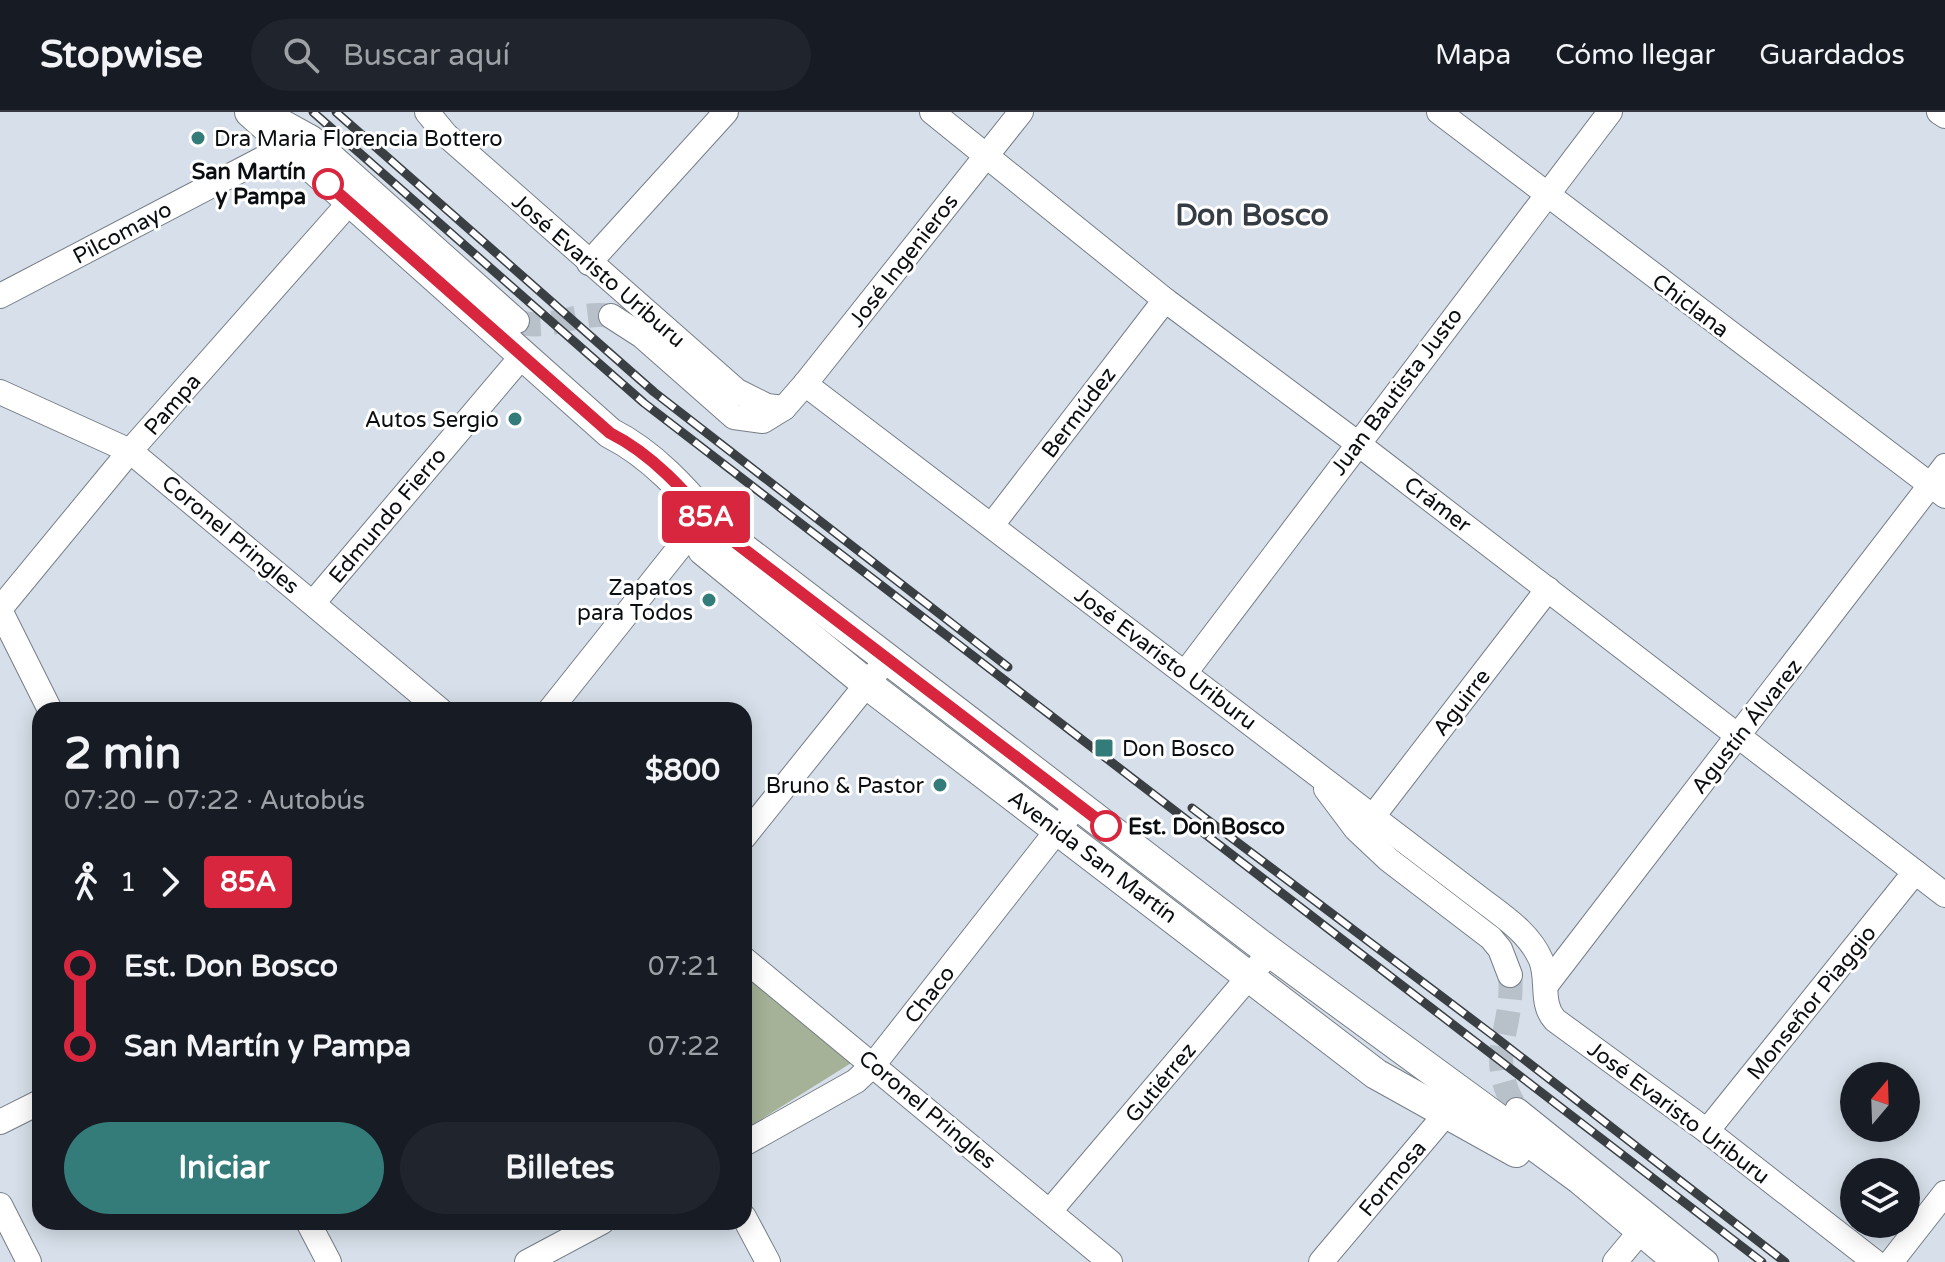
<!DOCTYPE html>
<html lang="es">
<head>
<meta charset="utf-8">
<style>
	body { margin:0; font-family:"Varela Round",sans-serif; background:#20242c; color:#f1f3f6; height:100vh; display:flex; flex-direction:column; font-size:30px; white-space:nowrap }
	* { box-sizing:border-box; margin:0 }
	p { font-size:26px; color:#9ea1a6 }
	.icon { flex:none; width:44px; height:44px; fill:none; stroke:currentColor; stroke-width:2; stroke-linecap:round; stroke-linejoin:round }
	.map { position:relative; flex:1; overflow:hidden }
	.side { position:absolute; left:32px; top:590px; width:720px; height:528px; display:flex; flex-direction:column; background:#171b24; border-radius:24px; box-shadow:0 4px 20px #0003 }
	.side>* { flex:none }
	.badge { padding:0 16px; border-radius:6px; font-size:28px; line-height:52px }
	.needle { width:52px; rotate:19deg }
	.buttons { position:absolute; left:1840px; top:950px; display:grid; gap:16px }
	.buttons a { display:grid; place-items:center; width:80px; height:80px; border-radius:50%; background:#171b24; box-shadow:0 4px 20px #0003; font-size:40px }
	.map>.badge { position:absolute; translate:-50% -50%; box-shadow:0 0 0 4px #fff }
	.legs { display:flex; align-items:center; gap:12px; height:88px; padding:0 32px; font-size:26px }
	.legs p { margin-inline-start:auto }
	.summary { display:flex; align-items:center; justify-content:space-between; height:136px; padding:0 32px }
	h1 { font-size:44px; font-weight:700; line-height:60px }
	.primary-button { display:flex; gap:16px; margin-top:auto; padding:16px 32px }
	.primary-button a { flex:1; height:92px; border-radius:48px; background:#337c79; color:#fff; font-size:32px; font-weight:700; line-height:92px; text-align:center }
	.primary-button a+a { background:#20242c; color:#f1f3f6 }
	ul { padding:0 32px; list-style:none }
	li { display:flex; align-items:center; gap:28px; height:80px; font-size:30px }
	li i { display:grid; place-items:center; width:12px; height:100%; margin:0 10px; background:currentColor }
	li i::after { content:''; width:20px; height:20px; margin:-10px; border:6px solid; border-radius:50%; background:#171b24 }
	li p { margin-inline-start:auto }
	li:first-child i { background:linear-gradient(#0000 50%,currentColor 0) }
	li:last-child i { background:linear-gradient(currentColor 50%,#0000 0) }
	header { display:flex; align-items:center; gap:48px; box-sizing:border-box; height:112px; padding:0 40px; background:#171b24; border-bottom:2px solid #363941 }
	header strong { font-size:38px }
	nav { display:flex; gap:44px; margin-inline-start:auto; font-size:28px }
	.search { width:560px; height:72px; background:#20242c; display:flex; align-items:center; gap:20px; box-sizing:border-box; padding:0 28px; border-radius:44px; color:#9ea1a6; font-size:30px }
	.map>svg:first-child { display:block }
	.green { fill:#a5b297 }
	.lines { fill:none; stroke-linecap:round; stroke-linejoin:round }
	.minor-tunnel { stroke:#b8c0c9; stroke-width:24; stroke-dasharray:24 12; stroke-linecap:butt }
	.minor-casing { stroke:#767e87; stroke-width:26 }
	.major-casing { stroke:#767e87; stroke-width:32 }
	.minor { stroke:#fff; stroke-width:24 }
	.major { stroke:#fff; stroke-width:30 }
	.rail-casing { stroke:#3a3f43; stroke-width:9 }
	.rail { stroke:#fff; stroke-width:6; stroke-dasharray:18; stroke-linecap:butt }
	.line-1-casing { stroke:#fff; stroke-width:18 }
	.line-1 { stroke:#d7263d; stroke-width:12 }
	.poi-dot { fill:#337c79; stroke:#fff; stroke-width:3 }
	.stop-1-dot { fill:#fff; stroke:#d7263d; stroke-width:4 }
	.labels { text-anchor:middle; stroke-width:6; stroke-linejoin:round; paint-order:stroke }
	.poi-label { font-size:22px; fill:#0b0e11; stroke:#fff; text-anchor:end }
	.stop-label { font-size:22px; font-weight:bold; fill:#0b0e11; stroke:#fff; text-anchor:end }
	.street-label { font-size:22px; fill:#0b0e11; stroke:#fff }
	.district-label { font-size:30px; font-weight:bold; fill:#353c44; stroke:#fff }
</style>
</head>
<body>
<header>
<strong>Stopwise</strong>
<div class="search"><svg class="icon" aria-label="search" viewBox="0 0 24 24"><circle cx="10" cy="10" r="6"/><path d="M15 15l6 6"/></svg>Buscar aquí</div>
<nav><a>Mapa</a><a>Cómo llegar</a><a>Guardados</a></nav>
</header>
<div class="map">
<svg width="1945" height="1150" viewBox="0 0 1945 1150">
	<rect width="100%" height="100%" fill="#d7e0ea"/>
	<polygon class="green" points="744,859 856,948 744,1018"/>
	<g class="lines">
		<g class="minor-tunnel">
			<path d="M517 209C547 221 577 198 611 204"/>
			<path d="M1510 863C1515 918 1483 944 1517 998"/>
		</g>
		<defs>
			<g id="minor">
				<polyline points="265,0 312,26 517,209"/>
				<polyline points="427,0 446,23 737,279 767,294 784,296"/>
				<polyline points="932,0 1165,188 1357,331 1945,783"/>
				<polyline points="1439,0 1945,384"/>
				<polyline points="1939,0 1945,4"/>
				<polyline points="589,151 726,0"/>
				<polyline points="0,184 287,34"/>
				<polyline points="611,204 642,224 734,305 763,309 784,296 805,272 1021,0"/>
				<path d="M805 272 1478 785C1501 803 1529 820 1541 848 1549 868 1540 892 1555 908L1707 1019 1875 1150"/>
				<polyline points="0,280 130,339 440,598"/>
				<polyline points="992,413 1165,188"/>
				<polyline points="313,491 523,243"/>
				<polyline points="0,497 130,339 349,91"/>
				<polyline points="0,498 50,598"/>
				<polyline points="1185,561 1610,0"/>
				<polyline points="550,598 695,416"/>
				<polyline points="1326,677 1356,717 1389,748 1491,826 1500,837 1510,863"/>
				<polyline points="1374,703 1548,477"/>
				<polyline points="744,725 887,547"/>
				<polyline points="744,847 1110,1150"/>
				<polyline points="1547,872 1945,354"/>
				<polyline points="1517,998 1706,1150"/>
				<polyline points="0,1010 40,990"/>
				<polyline points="1707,1019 1915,760"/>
				<polyline points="744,1032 856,969 874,952 1078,692"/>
				<polyline points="0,1093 29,1150"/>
				<polyline points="1050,1099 1270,840"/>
				<polyline points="744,1105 768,1150"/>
				<polyline points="308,1110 329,1150"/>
				<polyline points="527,1150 602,1110"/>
				<polyline points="1321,1150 1456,990"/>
				<polyline points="1615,1150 1640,1120"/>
				<polyline points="1891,1150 1945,1081"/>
			</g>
			<g id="major">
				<path d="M250 0 610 321C652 342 685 379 715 415L1270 840 1580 1067 1679 1150"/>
				<polyline points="678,395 695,416 703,438 867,572 1376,962 1516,1040"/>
			</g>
		</defs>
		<use href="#minor" class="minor-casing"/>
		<use href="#major" class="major-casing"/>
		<use href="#minor" class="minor"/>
		<use href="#major" class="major"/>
		<defs>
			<g id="rail">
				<polyline points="313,0 644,291 1762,1150"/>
				<polyline points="336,0 654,280 1008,555"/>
				<polyline points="1192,696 1494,924 1785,1150"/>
			</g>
		</defs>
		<use href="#rail" class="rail-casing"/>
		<use href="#rail" class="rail"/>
	</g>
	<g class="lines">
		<defs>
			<path id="line-1" d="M328 72 610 321C652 342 685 379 715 415L1106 714"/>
		</defs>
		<use href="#line-1" class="line-1-casing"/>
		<use href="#line-1" class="line-1"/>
	</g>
	<g class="poi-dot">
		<circle cx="198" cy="26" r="8"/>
		<circle cx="515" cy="307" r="8"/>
		<circle cx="709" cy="488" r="8"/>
		<rect x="1094" y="626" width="20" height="20" rx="4"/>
		<circle cx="940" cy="673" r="8"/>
	</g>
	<g class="stop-1-dot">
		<circle cx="328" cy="72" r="14"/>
		<circle cx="1106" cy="714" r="14"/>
	</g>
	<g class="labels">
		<g class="poi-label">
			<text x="214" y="34" text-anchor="start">Dra Maria Florencia Bottero</text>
			<text x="499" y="315">Autos Sergio</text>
			<text x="693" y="483">Zapatos<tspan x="693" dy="25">para Todos</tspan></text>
			<text x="1122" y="644" text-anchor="start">Don Bosco</text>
			<text x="924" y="681">Bruno &amp; Pastor</text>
		</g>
		<g class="stop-label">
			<text x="306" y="67">San Martín<tspan x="306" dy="25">y Pampa</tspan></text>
			<text x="1128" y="722" text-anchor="start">Est. Don Bosco</text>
		</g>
		<g class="street-label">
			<text transform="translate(122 120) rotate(-28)" y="8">Pilcomayo</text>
			<text transform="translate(903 148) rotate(-52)" y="8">José Ingenieros</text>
			<text transform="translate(599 158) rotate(41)" y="8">José Evaristo Uriburu</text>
			<text transform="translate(1691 193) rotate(37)" y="8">Chiclana</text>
			<text transform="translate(1396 279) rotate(-53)" y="8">Juan Bautista Justo</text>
			<text transform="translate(172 292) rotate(-49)" y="8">Pampa</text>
			<text transform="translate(1078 300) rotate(-53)" y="8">Bermúdez</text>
			<text transform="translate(1438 392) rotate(37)" y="8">Crámer</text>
			<text transform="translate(387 403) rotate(-50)" y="8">Edmundo Fierro</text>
			<text transform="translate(231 422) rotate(40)" y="8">Coronel Pringles</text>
			<text transform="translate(1166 546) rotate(37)" y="8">José Evaristo Uriburu</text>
			<text transform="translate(1461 590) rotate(-52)" y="8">Aguirre</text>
			<text transform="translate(1746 614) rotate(-52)" y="8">Agustín Álvarez</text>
			<text transform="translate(1093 744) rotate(37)" y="8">Avenida San Martín</text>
			<text transform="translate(929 882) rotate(-52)" y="8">Chaco</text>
			<text transform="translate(1811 890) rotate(-51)" y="8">Monseñor Piaggio</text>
			<text transform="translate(1160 970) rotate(-50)" y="8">Gutiérrez</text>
			<text transform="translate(928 997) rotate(40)" y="8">Coronel Pringles</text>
			<text transform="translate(1679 1000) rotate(37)" y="8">José Evaristo Uriburu</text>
			<text transform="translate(1392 1066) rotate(-50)" y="8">Formosa</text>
		</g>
		<g class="district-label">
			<text x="1252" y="113">Don Bosco</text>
		</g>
	</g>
</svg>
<div class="buttons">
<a><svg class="needle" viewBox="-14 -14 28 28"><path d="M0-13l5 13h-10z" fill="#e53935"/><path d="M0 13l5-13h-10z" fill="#9ea1a6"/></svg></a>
<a><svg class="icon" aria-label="layers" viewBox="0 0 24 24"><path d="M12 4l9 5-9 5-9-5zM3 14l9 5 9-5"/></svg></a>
</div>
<b class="badge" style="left:706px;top:405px;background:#d7263d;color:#fff">85A</b>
<section class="side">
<div class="summary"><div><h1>2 min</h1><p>07:20 – 07:22 · Autobús</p></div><b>$800</b></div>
<div class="legs"><svg class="icon" aria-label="walk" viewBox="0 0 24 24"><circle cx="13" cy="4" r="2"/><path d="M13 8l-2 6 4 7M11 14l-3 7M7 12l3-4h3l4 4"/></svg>1<svg class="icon" aria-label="forward" viewBox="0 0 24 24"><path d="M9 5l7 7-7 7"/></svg><b class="badge" style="background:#d7263d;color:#fff">85A</b></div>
<ul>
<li><i style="color:#d7263d"></i><b>Est. Don Bosco</b><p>07:21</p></li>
<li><i style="color:#d7263d"></i><b>San Martín y Pampa</b><p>07:22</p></li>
</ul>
<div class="primary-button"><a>Iniciar</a><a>Billetes</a></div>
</section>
</div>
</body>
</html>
